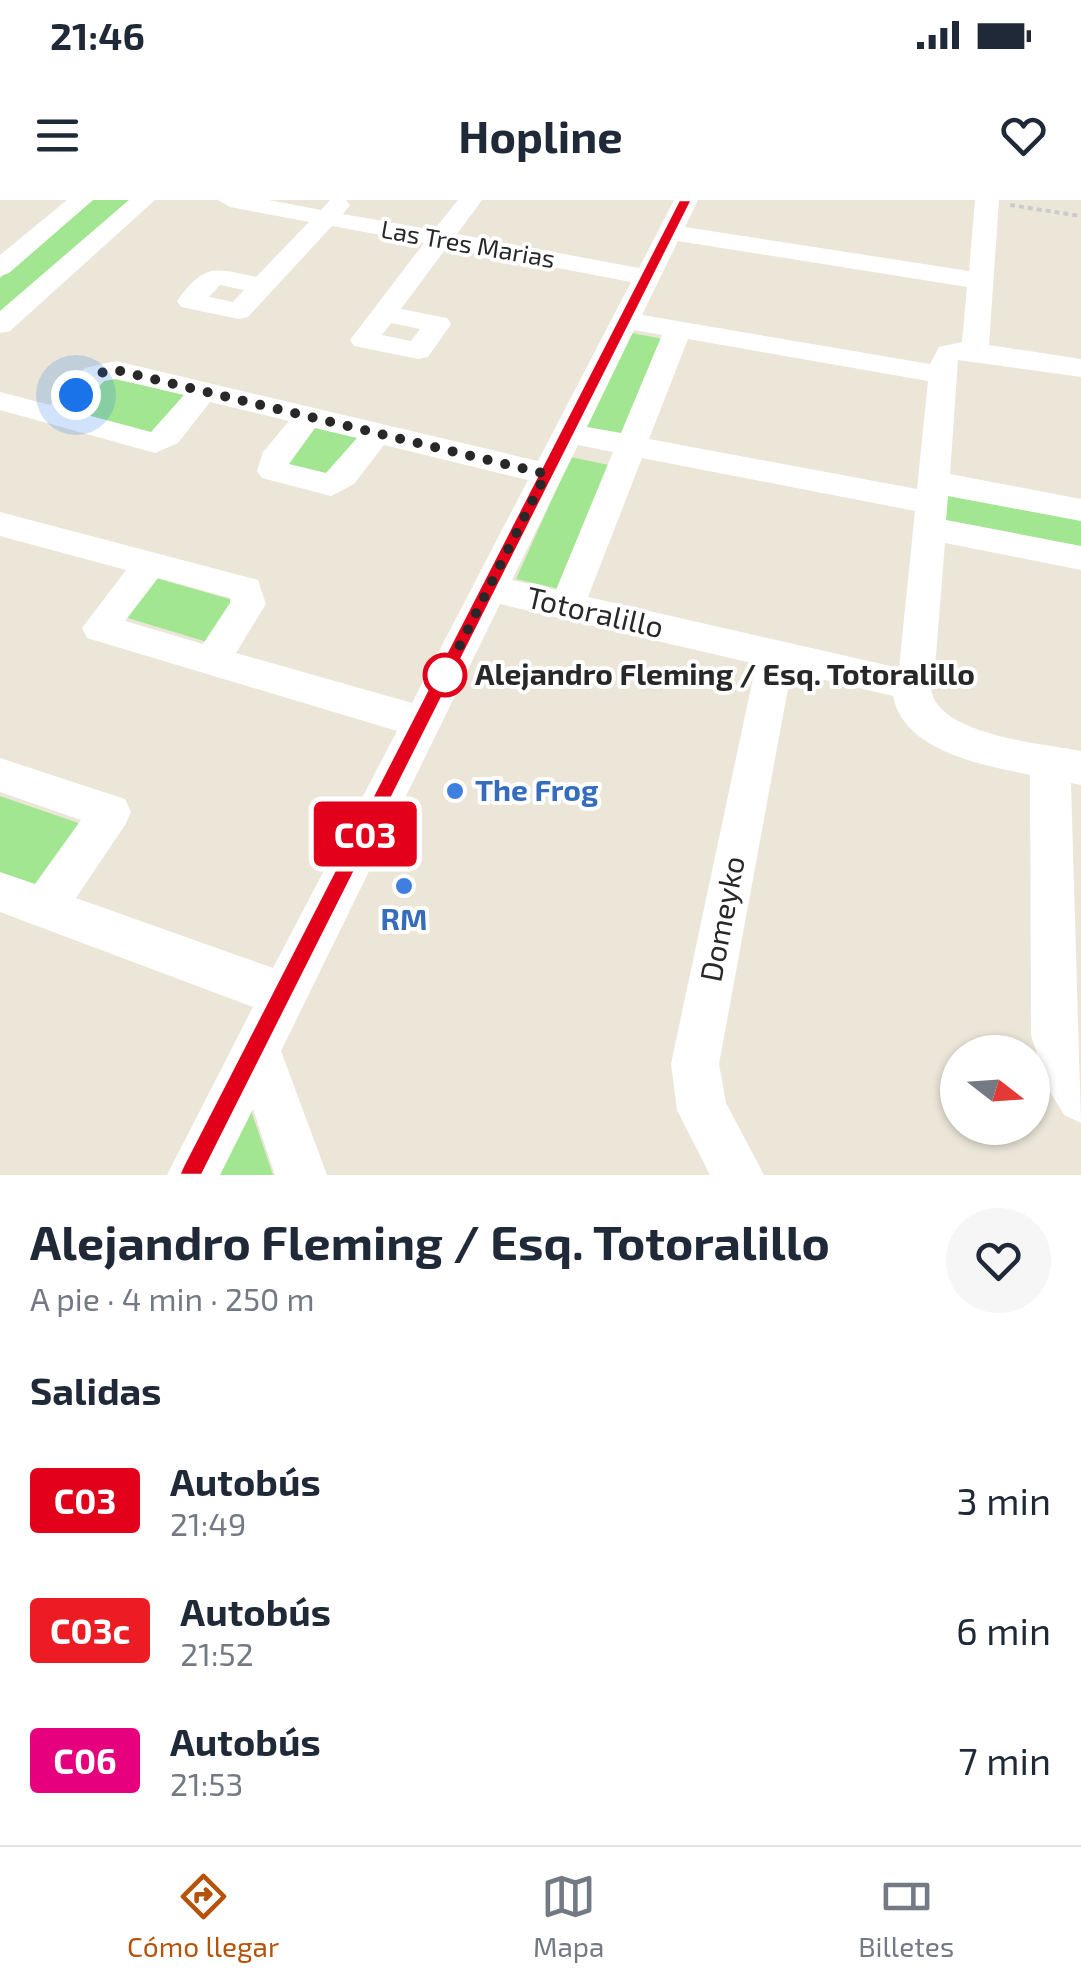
<!DOCTYPE html>
<html lang="es">
<head>
<meta charset="utf-8">
<style>
	body { margin:0; font-family:"Exo 2",sans-serif; background:#f6f6f7; color:#1f2937; height:100vh; display:flex; flex-direction:column; font-size:38px; white-space:nowrap }
	* { box-sizing:border-box; margin:0 }
	p { font-size:32px; color:#747a83 }
	.icon { flex:none; width:55px; height:55px; fill:none; stroke:currentColor; stroke-width:2; stroke-linecap:round; stroke-linejoin:round }
	.map { position:relative; height:975px; overflow:hidden }
	.side { display:flex; flex-direction:column; background:#fff; flex:1 }
	.side>* { flex:none }
	.badge { padding:0 20px; border-radius:8px; font-size:35px; line-height:65px }
	.needle { width:65px; rotate:107deg }
	.tools { position:absolute; left:940px; top:835px; display:grid; gap:20px }
	.tools a { display:grid; place-items:center; width:110px; height:110px; border-radius:50%; background:#fff; box-shadow:0 2px 8px #0004; font-size:50px }
	.you { position:absolute; width:50px; height:50px; margin:-25px; border:8px solid #fff; border-radius:50%; background:#1a73e8; box-shadow:0 0 0 15px #1a73e833 }
	.map>.badge { position:absolute; translate:-50% -50%; box-shadow:0 0 0 5px #fff }
	h2 { padding:0 30px; font-size:38px; line-height:90px }
	.round { display:grid; place-items:center; flex:none; width:105px; height:105px; border-radius:52px; background:#f6f6f7 }
	.head { display:flex; align-items:center; justify-content:space-between; height:170px; padding:0 30px }
	h1 { font-size:48px; font-weight:700; line-height:75px }
	ul { padding:0; list-style:none }
	li { display:flex; align-items:center; gap:30px; height:130px; padding:0 30px }
	li div { flex:1 }
	li b { display:block; font-size:38px }
	li em { font-style:normal }
	li .badge { min-width:110px; font-weight:700; text-align:center }
	.status { display:flex; justify-content:space-between; align-items:center; height:70px; padding:0 50px; background:#fff; direction:ltr }
	.status svg { height:28px; fill:currentColor }
	header { display:flex; justify-content:space-between; align-items:center; height:130px; padding:0 30px; background:#fff; font-size:45px; font-weight:700 }
	.menu { display:flex; justify-content:space-around; align-items:center; height:140px; border-top:2px solid #e0e1e3; background:#fff; font-size:28px; color:#747a83 }
	.menu a { display:grid; justify-items:center; gap:5px }
	.menu .on { color:#b45309 }
	.map>svg:first-child { display:block }
	.green { fill:#a3e692 }
	.lines { fill:none; stroke-linecap:round; stroke-linejoin:round }
	.path { stroke:#cbcbcb; stroke-width:4; stroke-dasharray:5 4; stroke-linecap:butt }
	.minor { fill:#fff; fill-rule:evenodd }
	.line { fill:#e2001a; stroke:#fff; stroke-width:2.5 }
	.walk { stroke:#282828; stroke-width:10; stroke-dasharray:0 18 }
	.stop-dot { fill:#fff; stroke:#e2001a; stroke-width:5 }
	.shop-dot { fill:#3f7fe0; stroke:#fff; stroke-width:4 }
	.labels { text-anchor:middle; stroke-width:8; stroke-linejoin:round; paint-order:stroke }
	.far-street-label { font-size:25px; fill:#282828; stroke:#fff }
	.street-label { font-size:30px; fill:#282828; stroke:#fff }
	.stop-label { font-size:30px; font-weight:bold; fill:#282828; stroke:#fff; text-anchor:start }
	.shop-label { font-size:30px; font-weight:bold; fill:#366cbe; stroke:#fff; text-anchor:start }
</style>
</head>
<body>
<div class="status"><b>21:46</b><svg viewBox="0 0 49 12"><path d="M0 12V9h3v3zM5 12V6h3v6zM10 12V3h3v9zM15 12V0h3v12zM26 1h20v11H26zM47 4h2v5h-2z"/></svg></div>
<header><svg class="icon" aria-label="menu" viewBox="0 0 24 24"><path d="M4 6h16M4 12h16M4 18h16"/></svg>Hopline<svg class="icon" aria-label="heart" viewBox="0 0 24 24"><path d="M12 20l-8-8c-3-5 5-10 8-4 3-6 11-1 8 4z"/></svg></header>
<div class="map">
<svg width="1081" height="975" viewBox="0 0 1081 975">
	<rect width="100%" height="100%" fill="#ece6d9"/>
	<g class="green">
		<polygon points="93,0 139,0 0,120 0,78"/>
		<polygon points="626,132 664,139 625,235 584,227"/>
		<polygon points="105,177 186,194 152,235 68,216"/>
		<polygon points="315,224 364,236 336,277 285,264"/>
		<polygon points="571,257 613,266 564,390 516,379"/>
		<polygon points="940,287 1081,315 1081,350 941,321"/>
		<polygon points="149,376 236,401 207,442 118,415"/>
		<polygon points="0,596 84,625 31,699 0,688"/>
		<polygon points="245,893 273,975 204,975"/>
	</g>
	<g class="lines">
		<polyline class="path" points="1010,5 1081,16"/>
		<g class="minor">
			<polygon points="67,0 93,0 9,73 0,76 0,55"/>
			<polygon points="129,0 155,0 10,131 0,133 0,111"/>
			<path d="M218 0H269L321 10 330 0H346L350 5 343 14 434 30 458 0H482L457 34 639 68 674 0H698L685 27 969 71 975 0H999L989 145 1081 159V177L958 160 950 274 1081 299V321L948 296 946 320 1081 346V370L945 343 935 468C906 533 1041 543 1081 551V585L1071 583 1081 923 1064 915 1048 888 1031 835 1030 575C983 565 904 552 893 496L791 472 719 864 726 903 764 975H710L677 910 671 864 756 464 500 404 281 851 327 975H275L253 909 220 975H167L253 807 0 712V672L35 684 81 620 0 592V558L125 599 131 612 125 625 76 698 273 768 397 531 87 438 82 428 126 370 0 336V312L258 380 266 404 236 453 412 503 528 280 384 245 354 284 331 296 262 278 257 271 263 252 289 221 210 202 178 243 155 253 0 210V192L50 205 85 168 116 161 538 261 631 82 447 47 401 109 447 118 451 124 428 157 418 159 354 146 350 140 424 43 332 26 248 117 239 119 181 107 177 101C205 63 214 68 256 77L309 22 230 7ZM678 41 967 87 962 142 939 147 930 164 642 115ZM220 85 244 90 233 102 209 97ZM391 123 420 129 411 141 382 135ZM634 130 662 135 621 233 587 227ZM688 139 928 181 917 289 649 239ZM116 179 184 195 151 232 76 212 104 181ZM315 228 357 238 326 273 289 264ZM578 245 613 252 556 390 512 380ZM642 258 915 311 899 468 588 397ZM158 378 230 398V403L203 444 125 421Z"/>
		</g>
	</g>
	<polygon class="line" points="679,0 692,0 202,975 179,975 183,966"/>
	<g class="lines">
		<polyline class="walk" points="76,195 95,174 116,170 546,274 438,489 445,475"/>
	</g>
	<circle class="stop-dot" cx="445" cy="475" r="20"/>
	<g class="shop-dot">
		<circle cx="455" cy="591" r="10"/>
		<circle cx="404" cy="686" r="10"/>
	</g>
	<g class="labels">
		<g class="far-street-label">
			<text transform="translate(468 44) rotate(10)" y="9">Las Tres Marias</text>
		</g>
		<g class="street-label">
			<text transform="translate(595 413) rotate(13)" y="10">Totoralillo</text>
			<text transform="translate(723 719) rotate(-79)" y="10">Domeyko</text>
		</g>
		<g class="stop-label">
			<text x="475" y="485">Alejandro Fleming / Esq. Totoralillo</text>
		</g>
		<g class="shop-label">
			<text x="475" y="601">The Frog</text>
			<text x="404" y="730" text-anchor="middle">RM</text>
		</g>
	</g>
</svg>
<div class="tools">
<a><svg class="needle" viewBox="-14 -14 28 28"><path d="M0-13l5 13h-10z" fill="#e53935"/><path d="M0 13l5-13h-10z" fill="#747a83"/></svg></a>
</div>
<div class="you" style="left:76px;top:195px"></div>
<b class="badge" style="left:365px;top:634px;background:#e2001a;color:#fff">C03</b>
</div>
<section class="side">
<div class="head"><div><h1>Alejandro Fleming / Esq. Totoralillo</h1><p>A pie · 4 min · 250 m</p></div><a class="round"><svg class="icon" aria-label="heart" viewBox="0 0 24 24"><path d="M12 20l-8-8c-3-5 5-10 8-4 3-6 11-1 8 4z"/></svg></a></div>
<h2>Salidas</h2>
<ul>
<li><span class="badge" style="background:#e2001a;color:#fff">C03</span><div><b>Autobús</b><p>21:49</p></div><em>3 min</em></li>
<li><span class="badge" style="background:#ed1c24;color:#fff">C03c</span><div><b>Autobús</b><p>21:52</p></div><em>6 min</em></li>
<li><span class="badge" style="background:#e6007e;color:#fff">C06</span><div><b>Autobús</b><p>21:53</p></div><em>7 min</em></li>
</ul>
</section>
<nav class="menu">
<a class="on"><svg class="icon" aria-label="directions" viewBox="0 0 24 24"><path d="M12 3l9 9-9 9-9-9zM9 14v-3h6M13 9l2 2-2 2"/></svg>Cómo llegar</a>
<a><svg class="icon" aria-label="map" viewBox="0 0 24 24"><path d="M3 6l6-2 6 2 6-2v14l-6 2-6-2-6 2zM9 4v14M15 6v14"/></svg>Mapa</a>
<a><svg class="icon" aria-label="tickets" viewBox="0 0 24 24"><path d="M3 7h18v10H3zM15 7v10"/></svg>Billetes</a>
</nav>
</body>
</html>
